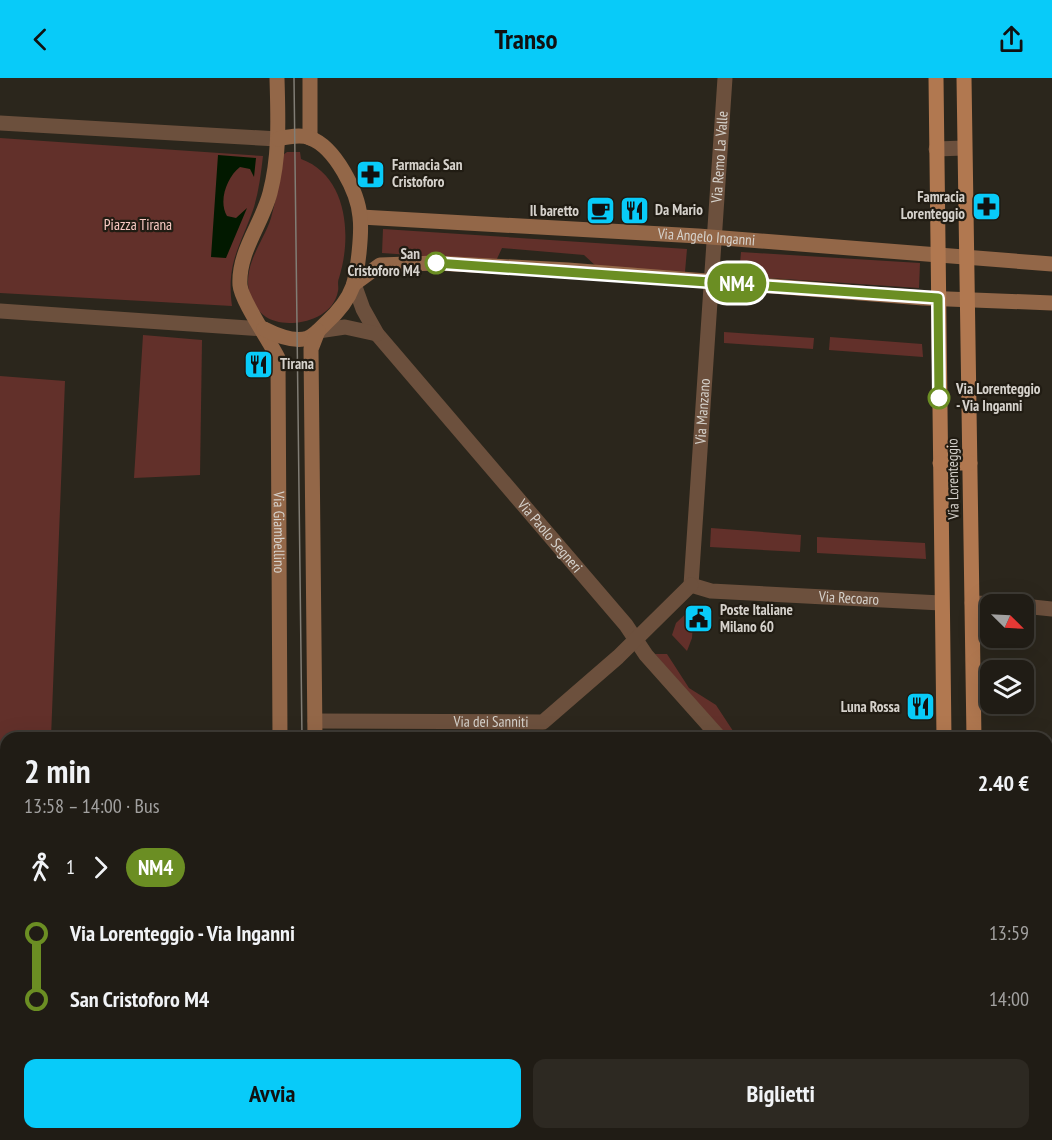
<!DOCTYPE html>
<html lang="it">
<head>
<meta charset="utf-8">
<style>
	body { margin:0; font-family:"PT Sans Narrow",sans-serif; background:#2d2922; color:#f1f3f6; height:100vh; display:flex; flex-direction:column; font-size:22px; white-space:nowrap }
	* { box-sizing:border-box; margin:0 }
	p { font-size:20px; color:#a2a1a0 }
	.icon { flex:none; width:33px; height:33px; fill:none; stroke:currentColor; stroke-width:2; stroke-linecap:round; stroke-linejoin:round }
	.map { position:relative; flex:1; overflow:hidden }
	.side { position:absolute; left:0px; top:654px; width:1053px; height:408px; display:flex; flex-direction:column; background:#201c15; border-radius:18px 18px 0 0; box-shadow:0 6px 24px #0002,0 0 0 2px #3d3a34 }
	.side>* { flex:none }
	.badge { padding:0 12px; border-radius:20px; font-size:21px; line-height:39px }
	.needle { width:39px; rotate:114deg }
	.fabs { position:absolute; left:980px; top:516px; display:grid; gap:12px }
	.fabs a { display:grid; place-items:center; width:54px; height:54px; border-radius:12px; background:#201c15; box-shadow:0 6px 24px #0002,0 0 0 2px #3d3a34; font-size:30px }
	.map>.badge { position:absolute; translate:-50% -50%; box-shadow:0 0 0 3px #fff }
	.legs { display:flex; align-items:center; gap:9px; height:66px; padding:0 24px; font-size:20px }
	.legs p { margin-inline-start:auto }
	.headline { display:flex; align-items:center; justify-content:space-between; height:102px; padding:0 24px }
	h1 { font-size:33px; font-weight:600; line-height:45px }
	.cta { display:flex; gap:12px; margin-top:auto; padding:12px 24px }
	.cta a { flex:1; height:69px; border-radius:12px; background:#08cbf9; color:#111; font-size:24px; font-weight:600; line-height:69px; text-align:center }
	.cta a+a { background:#2d2922; color:#f1f3f6 }
	ul { padding:0 24px; list-style:none }
	li { display:flex; align-items:center; gap:21px; height:66px; font-size:22px }
	li i { display:grid; place-items:center; width:9px; height:100%; margin:0 8px; background:currentColor }
	li i::after { content:''; width:15px; height:15px; margin:-8px; border:4px solid; border-radius:50%; background:#201c15 }
	li p { margin-inline-start:auto }
	li:first-child i { background:linear-gradient(#0000 50%,currentColor 0) }
	li:last-child i { background:linear-gradient(currentColor 50%,#0000 0) }
	header { display:flex; justify-content:space-between; align-items:center; height:78px; padding:0 24px; background:#08cbf9; color:#111; font-size:27px; font-weight:600 }
	.map>svg:first-child { display:block }
	.green { fill:#62302a }
	.water { fill:#021900 }
	.lines { fill:none; stroke-linecap:round; stroke-linejoin:round }
	.street { stroke:#6c503d; stroke-width:15 }
	.secondary { stroke:#936748; stroke-width:15 }
	.primary { stroke:#b17850; stroke-width:15 }
	.tram { stroke:#817d75; stroke-width:1.5 }
	.line-1-casing { stroke:#fff; stroke-width:14 }
	.line-1 { stroke:#6b8e23; stroke-width:9 }
	.stop-1-dot { fill:#fff; stroke:#6b8e23; stroke-width:3 }
	.labels { text-anchor:middle; stroke-width:4.5; stroke-linejoin:round; paint-order:stroke }
	.street-label { font-size:15px; fill:#d6d2cc; stroke:#211c13 }
	.poi-label { font-size:15px; font-weight:bold; fill:#d6d2cc; stroke:#211c13; text-anchor:start }
	.park-label { font-size:15px; fill:#f9cac3; stroke:#211c13 }
	.stop-label { font-size:15px; font-weight:bold; fill:#d6d2cc; stroke:#211c13; text-anchor:end }
</style>
</head>
<body>
<header><svg class="icon" aria-label="back" viewBox="0 0 24 24"><path d="M15 5l-7 7 7 7"/></svg>Transo<svg class="icon" aria-label="share" viewBox="0 0 24 24"><path d="M12 15V3M7 8l5-5 5 5M5 13v7h14v-7"/></svg></header>
<div class="map">
<svg width="1052" height="1062" viewBox="0 0 1052 1062">
	<rect width="100%" height="100%" fill="#2b261c"/>
	<g class="green">
		<path d="M0 60 263 78C261 95 259 112 254 129 241 168 226 183 232 228L0 215Z"/>
		<path d="M287 74H300L301 81C348 98 352 159 339 200 337 205 339 209 338 213 334 235 311 244 293 245 283 245 274 244 266 239 255 232 248 217 248 204 248 180 264 162 271 140 277 119 280 98 283 77Z"/>
		<polygon points="383,151 687,171 685,194 597,189 584,177 502,170 496,183 382,175"/>
		<polygon points="741,174 920,185 919,210 739,198"/>
		<polygon points="724,254 814,260 813,271 724,265"/>
		<polygon points="143,257 202,262 200,397 134,400"/>
		<polygon points="830,259 922,266 923,279 829,272"/>
		<polygon points="0,298 65,303 51,660 6,660 6,1056 38,1056 38,1062 0,1062"/>
		<polygon points="711,450 801,457 800,474 710,469"/>
		<polygon points="817,459 925,465 926,481 817,475"/>
		<polygon points="694,528 692,560 687,573 672,557 676,545"/>
		<polygon points="655,576 667,576 689,610 716,627 735,656 743,660 727,660"/>
	</g>
	<path class="water" d="M218 77 256 80 254 99 250 91 240 89C227 99 218 123 227 138L236 140 247 130 226 180 211 179Z"/>
	<g class="lines">
		<g class="street">
			<polyline points="0,45 278,61"/>
			<polyline points="936,71 964,70"/>
			<path id="s1" d="M354 206 363 231 377 256 626 547 646 577 720 660"/>
			<polyline points="0,233 264,251"/>
			<polyline points="318,253 345,249 377,256"/>
			<path id="s2" d="M691 507 725 0"/>
			<path id="s3" d="M691 507 711 513 941 525"/>
			<polyline points="972,525 1005,526"/>
			<polyline points="1023,528 1052,531"/>
			<path id="s4" d="M315 643 543 644 618 579 691 507"/>
			<polyline points="1047,857 1052,857"/>
			<polyline points="1047,974 1052,982"/>
			<polyline points="544,1056 544,1062"/>
		</g>
		<g class="secondary">
			<path id="s5" d="M277 0C278 39 280 77 270 115 262 146 238 174 240 207 241 222 269 262 278 280L280 660"/>
			<polyline points="310,0 310,60"/>
			<path id="s6" d="M361 139 698 158 1052 186"/>
			<polyline points="354,206 380,187 436,185 568,192 923,220 1052,225"/>
			<path d="M264 251C276 257 294 265 308 260 315 257 321 250 326 245 336 236 348 222 353 208 358 193 362 155 360 139 358 114 335 69 310 60 301 56 287 59 278 61"/>
			<polyline points="315,660 311,271 318,253"/>
			<polyline points="286,1056 286,1062"/>
			<polyline points="320,1056 320,1062"/>
		</g>
		<g class="primary">
			<polyline points="936,0 944,660"/>
			<polyline points="964,0 974,660"/>
			<polyline points="940,385 970,385"/>
			<polyline points="948,1056 948,1062"/>
			<polyline points="978,1056 978,1062"/>
		</g>
		<g class="tram">
			<polyline points="294,0 302,660"/>
			<polyline points="300,1056 300,1062"/>
		</g>
	</g>
	<g class="lines">
		<defs>
			<polyline id="line-1" points="436,185 938,220 939,320"/>
		</defs>
		<use href="#line-1" class="line-1-casing"/>
		<use href="#line-1" class="line-1"/>
	</g>
	<defs>
		<symbol id="pharmacy-square" viewBox="-11 -11 22 22"><rect x="-9" y="-9" width="18" height="18" rx="4" fill="#08cbf9" stroke="#211c13"/><path d="M-2-6h4v4h4v4h-4v4h-4v-4h-4v-4h4Z" fill="#111"/></symbol>
		<symbol id="restaurant-square" viewBox="-11 -11 22 22"><rect x="-9" y="-9" width="18" height="18" rx="4" fill="#08cbf9" stroke="#211c13"/><path d="M-5-6h1v4h1v-4h1v4h1v-4h1v5L-1.5 .5V6h-2V.5L-5-1ZM5-6V6H3V1.5H1.5Q1.5-4 5-6Z" fill="#111"/></symbol>
		<symbol id="cafe-square" viewBox="-11 -11 22 22"><rect x="-9" y="-9" width="18" height="18" rx="4" fill="#08cbf9" stroke="#211c13"/><path d="M-5.5-4.5H6V0H3Q3 3.5 0 3.5H-2.5Q-5.5 3.5-5.5 0ZM3-3.2v2h1.7v-2ZM-6 4.5H4V6H-6Z" fill="#111"/></symbol>
		<symbol id="civic-square" viewBox="-11 -11 22 22"><rect x="-9" y="-9" width="18" height="18" rx="4" fill="#08cbf9" stroke="#211c13"/><path d="M-.6-6.5H3V-4.5H.6V-3L4-1V1h2V6H-6V1h2V-1L-.6-3ZM-1.2 2.5V6h2.4V2.5Z" fill="#111"/></symbol>
	</defs>
	<g fill-rule="evenodd">
		<use href="#pharmacy-square" x="354" y="80" width="33" height="33"/>
		<use href="#pharmacy-square" x="970" y="112" width="33" height="33"/>
		<use href="#restaurant-square" x="618" y="116" width="33" height="33"/>
		<use href="#cafe-square" x="584" y="116" width="33" height="33"/>
		<use href="#restaurant-square" x="242" y="270" width="33" height="33"/>
		<use href="#civic-square" x="682" y="524" width="33" height="33"/>
		<use href="#restaurant-square" x="904" y="612" width="33" height="33"/>
	</g>
	<g class="stop-1-dot">
		<circle cx="436" cy="185" r="10"/>
		<circle cx="939" cy="320" r="10"/>
	</g>
	<g class="labels">
		<g class="street-label">
			<text dy="5" stroke="none"><textPath href="#s2" startOffset="429">Via Remo La Valle</textPath></text>
			<text dy="5" stroke="none"><textPath href="#s6" startOffset="346">Via Angelo Inganni</textPath></text>
			<text dy="5" stroke="none"><textPath href="#s2" startOffset="174">Via Manzano</textPath></text>
			<text transform="translate(953 401) rotate(-91)" y="5">Via Lorenteggio</text>
			<text dy="5" stroke="none"><textPath href="#s5" startOffset="470">Via Giambellino</textPath></text>
			<text dy="5" stroke="none"><textPath href="#s1" startOffset="321">Via Paolo Segneri</textPath></text>
			<text dy="5" stroke="none"><textPath href="#s3" startOffset="159">Via Recoaro</textPath></text>
			<text dy="5" stroke="none"><textPath href="#s4" startOffset="176">Via dei Sanniti</textPath></text>
		</g>
		<g class="poi-label">
			<text x="392" y="92">Farmacia San<tspan x="392" dy="17">Cristoforo</tspan></text>
			<text x="965" y="124" text-anchor="end">Famracia<tspan x="965" dy="17">Lorenteggio</tspan></text>
			<text x="655" y="137">Da Mario</text>
			<text x="579" y="138" text-anchor="end">Il baretto</text>
			<text x="280" y="291">Tirana</text>
			<text x="720" y="537">Poste Italiane<tspan x="720" dy="17">Milano 60</tspan></text>
			<text x="900" y="634" text-anchor="end">Luna Rossa</text>
		</g>
		<g class="park-label">
			<text x="138" y="152">Piazza Tirana</text>
		</g>
		<g class="stop-label">
			<text x="420" y="181">San<tspan x="420" dy="17">Cristoforo M4</tspan></text>
			<text x="956" y="316" text-anchor="start">Via Lorenteggio<tspan x="956" dy="17">- Via Inganni</tspan></text>
		</g>
	</g>
</svg>
<div class="fabs">
<a><svg class="needle" viewBox="-14 -14 28 28"><path d="M0-13l5 13h-10z" fill="#e53935"/><path d="M0 13l5-13h-10z" fill="#a2a1a0"/></svg></a>
<a><svg class="icon" aria-label="layers" viewBox="0 0 24 24"><path d="M12 4l9 5-9 5-9-5zM3 14l9 5 9-5"/></svg></a>
</div>
<b class="badge" style="left:737px;top:205px;background:#6b8e23;color:#fff">NM4</b>
<section class="side">
<div class="headline"><div><h1>2 min</h1><p>13:58 – 14:00 · Bus</p></div><b>2.40 €</b></div>
<div class="legs"><svg class="icon" aria-label="walk" viewBox="0 0 24 24"><circle cx="13" cy="4" r="2"/><path d="M13 8l-2 6 4 7M11 14l-3 7M7 12l3-4h3l4 4"/></svg>1<svg class="icon" aria-label="forward" viewBox="0 0 24 24"><path d="M9 5l7 7-7 7"/></svg><b class="badge" style="background:#6b8e23;color:#fff">NM4</b></div>
<ul>
<li><i style="color:#6b8e23"></i><b>Via Lorenteggio - Via Inganni</b><p>13:59</p></li>
<li><i style="color:#6b8e23"></i><b>San Cristoforo M4</b><p>14:00</p></li>
</ul>
<div class="cta"><a>Avvia</a><a>Biglietti</a></div>
</section>
</div>
</body>
</html>
